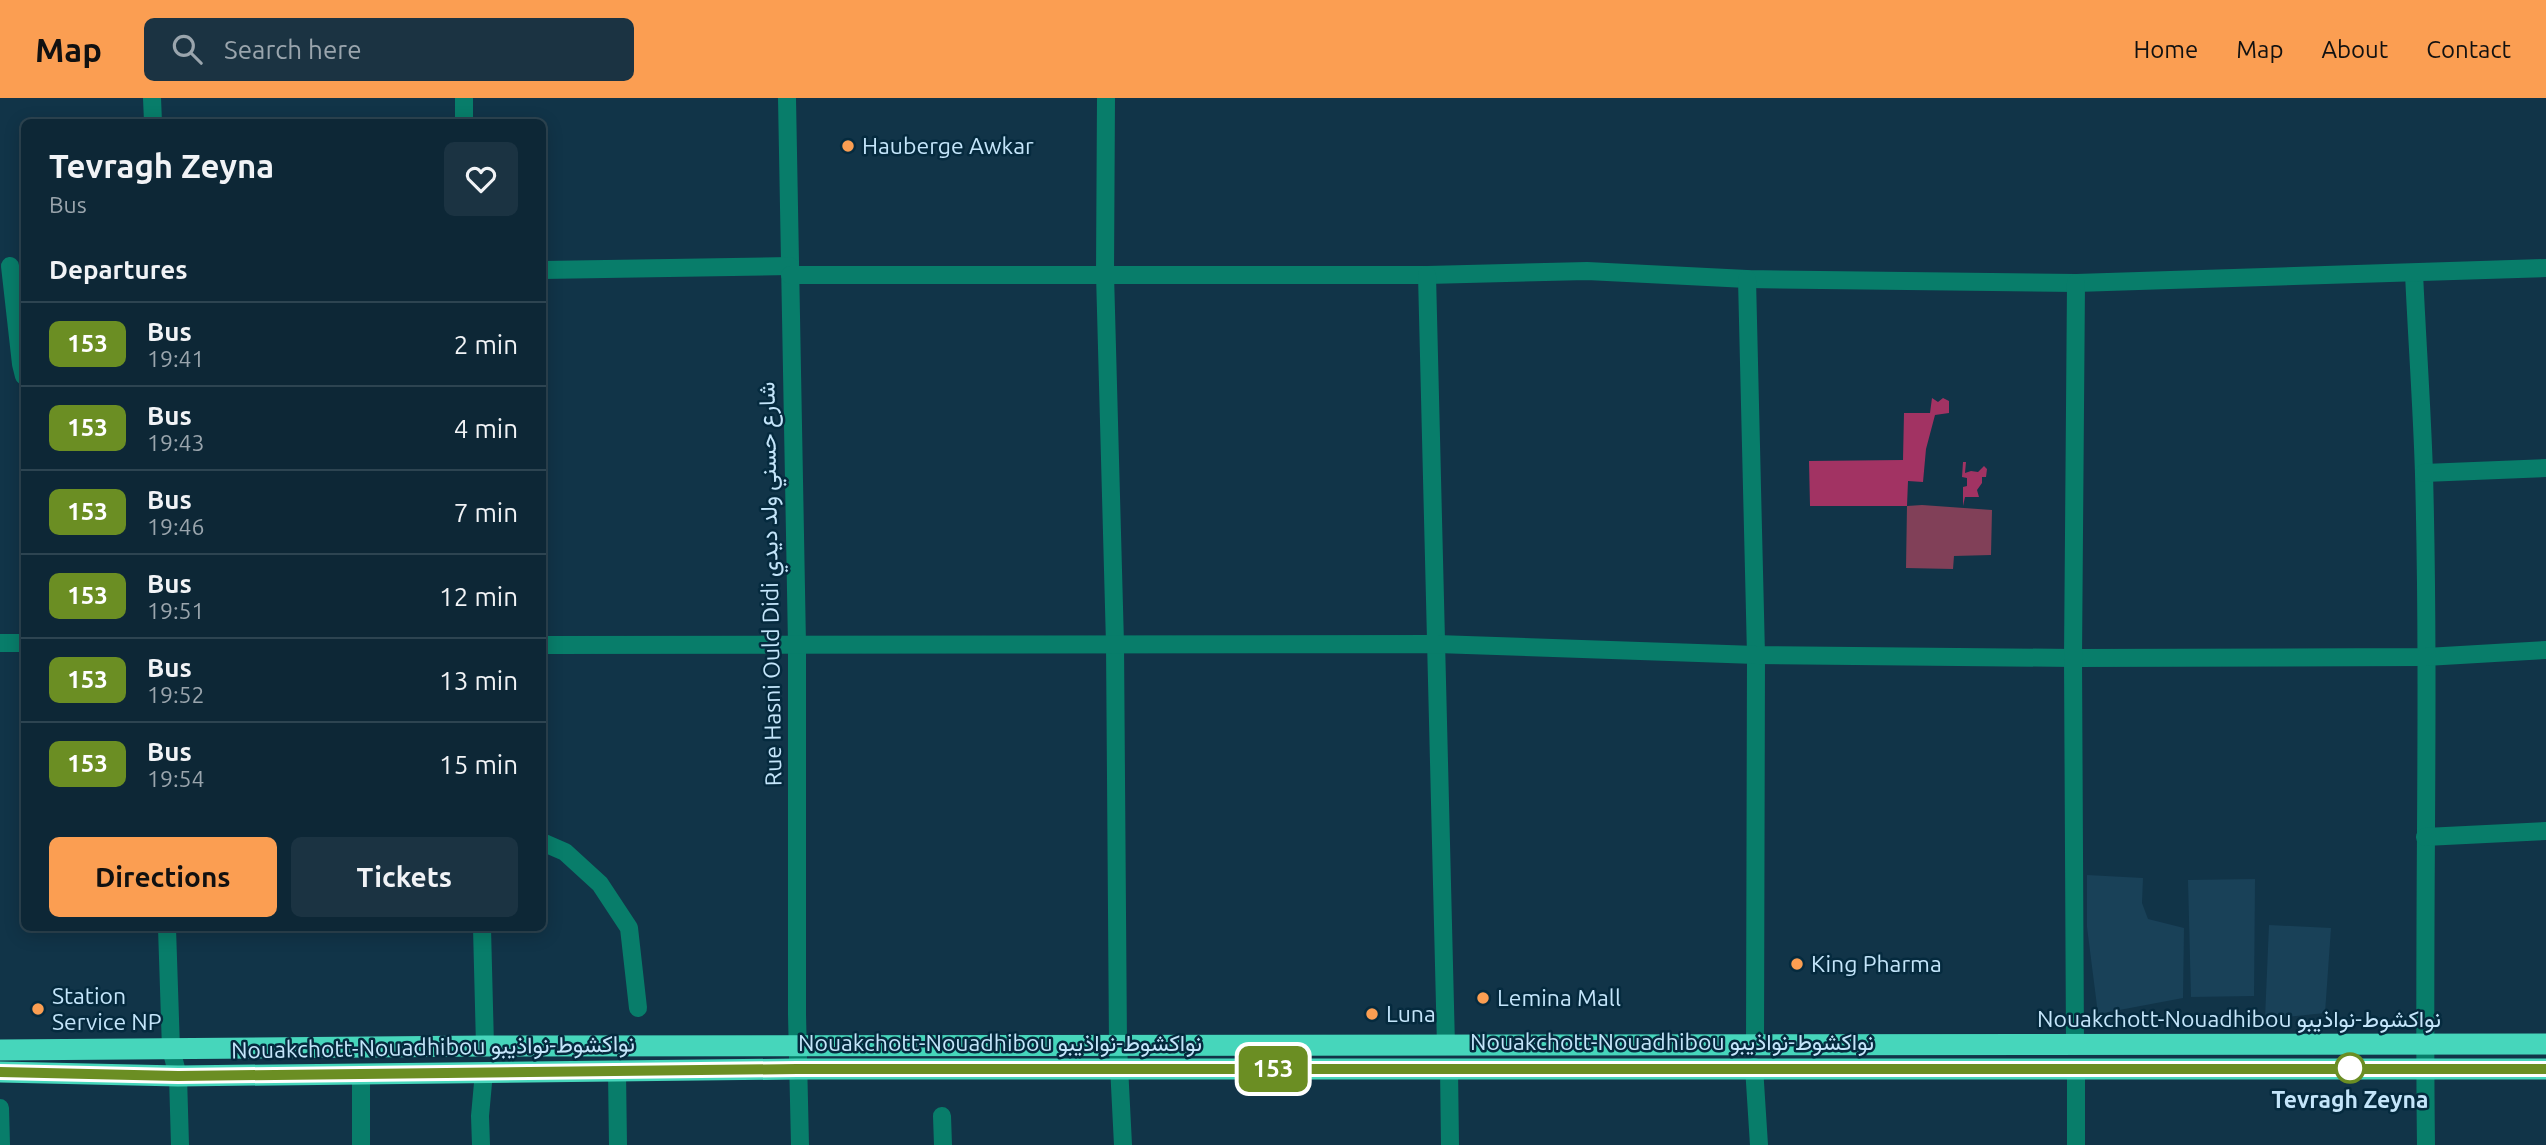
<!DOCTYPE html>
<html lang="en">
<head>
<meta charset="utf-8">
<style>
	body { margin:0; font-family:Ubuntu,Vazirmatn,sans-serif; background:#1b3342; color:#f1f3f6; height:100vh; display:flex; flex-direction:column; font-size:26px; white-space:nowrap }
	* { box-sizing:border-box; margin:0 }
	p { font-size:23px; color:#9aa5ad }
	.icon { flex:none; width:38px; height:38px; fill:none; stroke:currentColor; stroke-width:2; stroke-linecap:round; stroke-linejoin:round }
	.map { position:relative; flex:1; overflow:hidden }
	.side { position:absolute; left:21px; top:21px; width:525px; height:812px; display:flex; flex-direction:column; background:#0d2736; border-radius:10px; box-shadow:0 4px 18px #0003,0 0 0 2px #2d4451 }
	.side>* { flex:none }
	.badge { padding:0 14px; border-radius:10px; font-size:24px; line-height:46px }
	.map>.badge { position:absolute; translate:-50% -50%; box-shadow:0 0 0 4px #fff }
	h2 { padding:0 28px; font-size:26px; line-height:63px }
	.round { display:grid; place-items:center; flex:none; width:74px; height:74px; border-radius:10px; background:#1b3342 }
	.head { display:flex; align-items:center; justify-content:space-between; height:119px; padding:0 28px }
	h1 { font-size:33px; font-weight:700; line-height:52px }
	.button { display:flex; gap:14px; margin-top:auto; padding:14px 28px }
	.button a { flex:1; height:80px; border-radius:10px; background:#fb9e52; color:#111; font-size:28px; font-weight:700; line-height:80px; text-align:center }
	.button a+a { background:#1b3342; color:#f1f3f6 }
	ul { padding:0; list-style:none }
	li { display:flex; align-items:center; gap:21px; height:84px; padding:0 28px; border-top:2px solid #2d4451 }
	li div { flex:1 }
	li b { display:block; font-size:26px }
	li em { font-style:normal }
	li .badge { min-width:77px; font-weight:700; text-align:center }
	header { display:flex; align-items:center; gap:42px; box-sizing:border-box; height:98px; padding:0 35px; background:#fb9e52; color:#111 }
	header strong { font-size:33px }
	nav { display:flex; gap:38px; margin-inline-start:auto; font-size:24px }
	.search { width:490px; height:63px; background:#1b3342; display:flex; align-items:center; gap:18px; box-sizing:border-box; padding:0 24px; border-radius:10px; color:#9aa5ad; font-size:26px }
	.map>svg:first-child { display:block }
	.built { fill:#194158 }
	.green { fill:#814058 }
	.forest { fill:#a23363 }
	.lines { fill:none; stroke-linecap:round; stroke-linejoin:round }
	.minor { stroke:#087d6a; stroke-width:18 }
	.highway { stroke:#46d6bb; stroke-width:21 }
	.line-casing { stroke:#fff; stroke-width:16 }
	.line { stroke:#6b8e23; stroke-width:10 }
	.poi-dot { fill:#fb9e52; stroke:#052a3e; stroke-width:2.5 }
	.stop-dot { fill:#fff; stroke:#6b8e23; stroke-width:3.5 }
	.labels { text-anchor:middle; stroke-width:5; stroke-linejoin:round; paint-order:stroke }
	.poi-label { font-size:23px; fill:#c4e5fa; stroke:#052a3e; text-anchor:start }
	.street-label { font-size:23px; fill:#c4e5fa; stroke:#052a3e }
	.stop-label { font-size:23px; font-weight:bold; fill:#c4e5fa; stroke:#052a3e }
</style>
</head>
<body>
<header>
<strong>Map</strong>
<div class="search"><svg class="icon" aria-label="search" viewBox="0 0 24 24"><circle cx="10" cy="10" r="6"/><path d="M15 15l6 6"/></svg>Search here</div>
<nav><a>Home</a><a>Map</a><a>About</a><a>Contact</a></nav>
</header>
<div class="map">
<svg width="2546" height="1047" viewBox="0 0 2546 1047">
	<rect width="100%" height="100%" fill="#113448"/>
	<g class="built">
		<polygon points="2087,777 2143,780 2142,805 2148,821 2184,830 2183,900 2098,916 2087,829"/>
		<polygon points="2255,781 2254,898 2191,899 2188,782"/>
		<polygon points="2269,827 2331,830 2325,915 2265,921"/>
	</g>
	<polygon class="green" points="1922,407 1992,412 1991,457 1954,458 1953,471 1906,470 1907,408"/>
	<g class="forest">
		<polygon points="1932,300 1938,304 1943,300 1949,303 1949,315 1935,317 1926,351 1923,384 1908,383 1907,408 1810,408 1809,363 1903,362 1904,315 1930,315"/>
		<polygon points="1963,364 1966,364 1965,375 1971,373 1978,374 1984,368 1987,371 1986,379 1982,379 1982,385 1977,392 1979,399 1965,399 1963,408 1963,389 1967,388 1967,380 1962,379"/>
	</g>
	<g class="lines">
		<g class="minor">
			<polyline points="152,0 153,24"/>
			<polyline points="464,0 464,24"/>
			<polyline points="787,0 797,546 797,916 800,1047"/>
			<polyline points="1106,0 1105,176 1115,546 1118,948 1123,1047"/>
			<polyline points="10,168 21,266 24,278"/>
			<polyline points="542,172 790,168"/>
			<path d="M2414 175C2417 242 2422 309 2424 376 2430 599 2423 823 2426 1047"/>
			<polyline points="790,177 1427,177 1587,173 1747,181 2076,185 2546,170"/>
			<polyline points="1427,177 1446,948"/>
			<polyline points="1747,181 1756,557 1755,947"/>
			<polyline points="2424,375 2546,370"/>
			<polyline points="0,545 24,545"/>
			<polyline points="542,547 1437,546 1756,557 2073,560 2426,559 2546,552"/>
			<polyline points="2425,739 2546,733"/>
			<polyline points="542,744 565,754 600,786 629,830 638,910"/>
			<polyline points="167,830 171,951 178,978 180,1047"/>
			<polyline points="482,830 485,948"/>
			<polyline points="2075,948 2073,560 2076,185"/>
			<polyline points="1754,969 1759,1047"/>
			<polyline points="1449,970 1450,1047"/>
			<polyline points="2076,972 2076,1047"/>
			<polyline points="617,974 618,1047"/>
			<polyline points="361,977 361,1047"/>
			<polyline points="0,1010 1,1047"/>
			<polyline points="942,1018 943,1047"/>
			<polyline points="481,1047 480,1018 484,974"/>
		</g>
		<g class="highway">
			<polyline points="0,952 485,948 2546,946"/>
			<polyline points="0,974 178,978 797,971 2546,971"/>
		</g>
	</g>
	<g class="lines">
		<defs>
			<polyline id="line" points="0,974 178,978 797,971 2546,971"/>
		</defs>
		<use href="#line" class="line-casing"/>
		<use href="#line" class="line"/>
	</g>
	<g class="poi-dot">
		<circle cx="848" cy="48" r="7"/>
		<circle cx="1797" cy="866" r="7"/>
		<circle cx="1483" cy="900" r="7"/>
		<circle cx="38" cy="911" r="7"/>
		<circle cx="1372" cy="916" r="7"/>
	</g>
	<circle class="stop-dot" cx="2350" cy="970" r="14"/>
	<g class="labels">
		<g class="poi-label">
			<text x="862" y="56">Hauberge Awkar</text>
			<text x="1811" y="874">King Pharma</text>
			<text x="52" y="906">Station<tspan x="52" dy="26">Service NP</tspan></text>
			<text x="1497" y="908">Lemina Mall</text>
			<text x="1386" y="924">Luna</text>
		</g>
		<g class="street-label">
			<text transform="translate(770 486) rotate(-91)" y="8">Rue Hasni Ould Didi شارع حسني ولد ديدي</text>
			<text x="2239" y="929">Nouakchott-Nouadhibou نواكشوط-نواذيبو</text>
			<text x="1672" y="952">Nouakchott-Nouadhibou نواكشوط-نواذيبو</text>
			<text x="1000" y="953">Nouakchott-Nouadhibou نواكشوط-نواذيبو</text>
			<text transform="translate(433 949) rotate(-1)" y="8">Nouakchott-Nouadhibou نواكشوط-نواذيبو</text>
		</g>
		<g class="stop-label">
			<text x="2350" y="1010">Tevragh Zeyna</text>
		</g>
	</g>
</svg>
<b class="badge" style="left:1273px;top:971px;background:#6b8e23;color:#fff">153</b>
<section class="side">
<div class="head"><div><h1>Tevragh Zeyna</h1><p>Bus</p></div><a class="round"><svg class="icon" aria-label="heart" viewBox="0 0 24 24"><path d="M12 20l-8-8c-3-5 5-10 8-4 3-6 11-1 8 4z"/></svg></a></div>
<h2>Departures</h2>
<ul>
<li><span class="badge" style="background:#6b8e23;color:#fff">153</span><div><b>Bus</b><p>19:41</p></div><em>2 min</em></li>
<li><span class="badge" style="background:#6b8e23;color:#fff">153</span><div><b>Bus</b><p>19:43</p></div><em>4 min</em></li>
<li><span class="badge" style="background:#6b8e23;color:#fff">153</span><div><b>Bus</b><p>19:46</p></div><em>7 min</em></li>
<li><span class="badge" style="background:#6b8e23;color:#fff">153</span><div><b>Bus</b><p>19:51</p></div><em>12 min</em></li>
<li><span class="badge" style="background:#6b8e23;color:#fff">153</span><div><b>Bus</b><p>19:52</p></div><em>13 min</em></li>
<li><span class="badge" style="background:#6b8e23;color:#fff">153</span><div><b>Bus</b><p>19:54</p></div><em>15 min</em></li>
</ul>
<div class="button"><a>Directions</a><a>Tickets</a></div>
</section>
</div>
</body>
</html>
